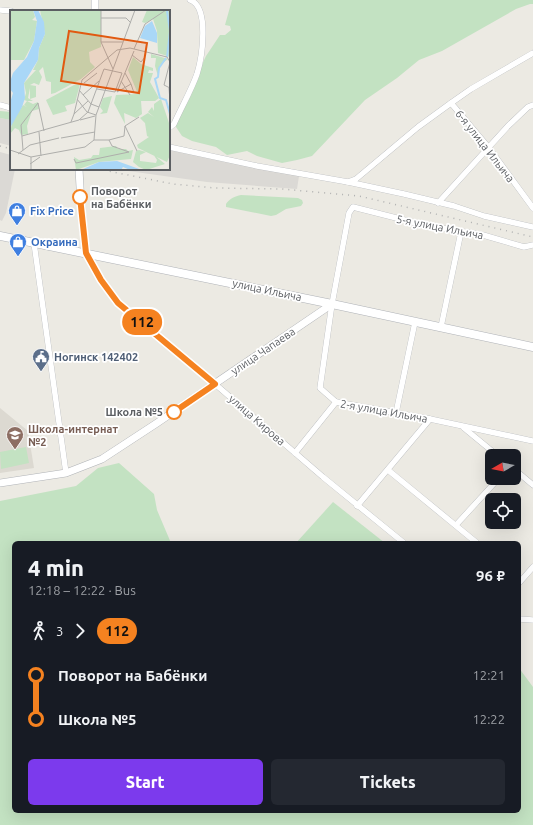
<!DOCTYPE html>
<html lang="en">
<head>
<meta charset="utf-8">
<style>
	body { margin:0; font-family:Ubuntu,sans-serif; background:#242831; color:#f1f3f6; height:100vh; display:flex; flex-direction:column; font-size:15px; white-space:nowrap }
	* { box-sizing:border-box; margin:0 }
	p { font-size:13px; color:#9ea1a6 }
	.icon { flex:none; width:22px; height:22px; fill:none; stroke:currentColor; stroke-width:2; stroke-linecap:round; stroke-linejoin:round }
	.map { position:relative; flex:1; overflow:hidden }
	.side { position:absolute; left:12px; top:541px; width:509px; height:272px; display:flex; flex-direction:column; background:#171b24; border-radius:6px; box-shadow:0 4px 16px #0002 }
	.side>* { flex:none }
	.badge { padding:0 8px; border-radius:13px; font-size:14px; line-height:26px }
	.needle { width:26px; rotate:261deg }
	.controls { position:absolute; left:485px; top:449px; display:grid; gap:8px }
	.controls a { display:grid; place-items:center; width:36px; height:36px; border-radius:6px; background:#171b24; box-shadow:0 4px 16px #0002; font-size:20px }
	.map>.badge { position:absolute; translate:-50% -50%; box-shadow:0 0 0 2px #fff }
	.legs { display:flex; align-items:center; gap:6px; height:44px; padding:0 16px; font-size:13px }
	.legs p { margin-inline-start:auto }
	.summary { display:flex; align-items:center; justify-content:space-between; height:68px; padding:0 16px }
	h1 { font-size:22px; font-weight:800; line-height:30px }
	.action { display:flex; gap:8px; margin-top:auto; padding:8px 16px }
	.action a { flex:1; height:46px; border-radius:6px; background:#7c3aed; color:#fff; font-size:16px; font-weight:800; line-height:46px; text-align:center }
	.action a+a { background:#242831; color:#f1f3f6 }
	ul { padding:0 16px; list-style:none }
	li { display:flex; align-items:center; gap:14px; height:44px; font-size:15px }
	li i { display:grid; place-items:center; width:6px; height:100%; margin:0 5px; background:currentColor }
	li i::after { content:''; width:10px; height:10px; margin:-5px; border:3px solid; border-radius:50%; background:#171b24 }
	li p { margin-inline-start:auto }
	li:first-child i { background:linear-gradient(#0000 50%,currentColor 0) }
	li:last-child i { background:linear-gradient(currentColor 50%,#0000 0) }
	.map>svg:first-child { display:block }
	.industrial { fill:#dbd9d5 }
	.education { fill:#dcd9d1 }
	.green { fill:#c3e2c2 }
	.lines { fill:none; stroke-linecap:round; stroke-linejoin:round }
	.minor-casing { stroke:#b0b3b7; stroke-width:6 }
	.tertiary-casing { stroke:#b0b3b7; stroke-width:8 }
	.secondary-casing { stroke:#afb2b7; stroke-width:9 }
	.minor { stroke:#fff; stroke-width:5.5 }
	.tertiary { stroke:#fff; stroke-width:7 }
	.secondary { stroke:#fff; stroke-width:8 }
	.rail { stroke:#b1b2b2; stroke-width:1.5; stroke-dasharray:1 5; stroke-linecap:butt }
	.line-1-casing { stroke:#fff; stroke-width:9 }
	.line-1 { stroke:#f58220; stroke-width:6 }
	.stop-1-dot { fill:#fff; stroke:#f58220; stroke-width:2 }
	.labels { text-anchor:middle; stroke-width:3.5; stroke-linejoin:round; paint-order:stroke }
	.street-label { font-size:11px; fill:#5b5e62; stroke:#fff }
	.stop-label { font-size:11px; font-weight:bold; fill:#5b5e62; stroke:#fff; text-anchor:start }
	.shop-label { font-size:11px; font-weight:bold; fill:#366cbe; stroke:#fff; text-anchor:start }
	.service-label { font-size:11px; font-weight:bold; fill:#4e5e75; stroke:#fff; text-anchor:start }
	.education-label { font-size:11px; font-weight:bold; fill:#785e54; stroke:#fff; text-anchor:start }
	.inset-river { fill:none; stroke:#a9d7f7; stroke-width:2 }
	.inset-road { fill:none; stroke:#aeaeab; stroke-width:1 }
	.view { fill:#e15910; fill-opacity:0.15; stroke:#e15910; stroke-width:2 }
	.inset-edge { fill:none; stroke:#5b5e62; stroke-width:2 }
</style>
</head>
<body>
<div class="map">
<svg width="533" height="825" viewBox="0 0 533 825">
	<rect width="100%" height="100%" fill="#eceae3"/>
	<g class="industrial">
		<polygon points="0,118 11,120 11,146 0,143"/>
		<polygon points="169,150 225,162 299,176 297,189 207,182 114,169 169,169"/>
		<polygon points="0,152 11,155 11,169 15,169 6,213 2,221 0,220"/>
	</g>
	<polygon class="education" points="0,408 28,431 34,468 0,473"/>
	<g class="green">
		<polygon points="232,0 533,0 533,4 530,4 516,9 442,51 419,60 397,78 365,100 312,156 297,160 282,163 257,156 247,151 227,155 216,147 192,141 182,136 174,124 206,56 220,35 225,35 231,30 230,26 225,25"/>
		<polygon points="0,111 11,112 11,120 0,118"/>
		<path d="M241 195 298 198 302 200 303 203 301 206 286 209 276 215 271 216 226 207V204C229 199 235 196 241 195Z"/>
		<polygon points="26,447 29,463 1,469 0,452"/>
		<polygon points="119,463 154,494 157,510 171,543 14,543 14,811 519,811 519,668 533,687 533,825 0,825 0,501 76,486 98,468"/>
		<polygon points="333,502 385,543 296,543"/>
	</g>
	<g class="lines">
		<defs>
			<g id="minor">
				<polyline points="0,10 11,11"/>
				<polyline points="533,53 471,89 451,103 489,148 533,208"/>
				<polyline points="0,105 11,108"/>
				<path d="M169 128 174 124C181 108 191 91 197 74 202 58 210 7 190 0"/>
				<polyline points="169,147 257,166 348,182 404,194 454,206 484,216 533,227"/>
				<polyline points="348,182 356,179 418,127 451,103"/>
				<polyline points="438,203 508,126 528,107 533,105"/>
				<polyline points="34,243 66,473"/>
				<polyline points="533,245 524,247 483,235 428,226 353,207 349,213 332,304 320,388 336,402 430,419 533,441"/>
				<polyline points="86,253 101,280 118,303 215,384 323,477 404,543"/>
				<polyline points="441,327 461,232"/>
				<polyline points="396,413 415,322"/>
				<polyline points="464,428 498,456"/>
				<polyline points="295,453 336,402"/>
				<polyline points="514,469 533,485"/>
				<polyline points="388,470 477,543"/>
				<polyline points="357,506 430,419"/>
				<polyline points="456,525 499,478"/>
				<polyline points="519,583 533,567"/>
				<polyline points="519,619 533,620"/>
			</g>
			<g id="tertiary">
				<polyline points="95,11 95,0"/>
				<polyline points="79,169 81,205 86,253"/>
				<polyline points="0,483 66,473 102,459 157,423 332,304"/>
			</g>
			<polyline id="secondary" points="0,236 332,304 533,347"/>
		</defs>
		<use href="#minor" class="minor-casing"/>
		<use href="#tertiary" class="tertiary-casing"/>
		<use href="#secondary" class="secondary-casing"/>
		<use href="#minor" class="minor"/>
		<use href="#tertiary" class="tertiary"/>
		<use href="#secondary" class="secondary"/>
		<g class="rail">
			<polyline points="0,146 11,149"/>
			<polyline points="98,169 173,184 215,188 282,189 359,196 533,237"/>
		</g>
	</g>
	<g class="lines">
		<defs>
			<polyline id="line-1" points="80,197 86,253 101,280 118,303 215,384 174,412"/>
		</defs>
		<use href="#line-1" class="line-1-casing"/>
		<use href="#line-1" class="line-1"/>
	</g>
	<defs>
		<symbol id="shop-pin" viewBox="-11 -11 22 30"><path d="M0 17L-7.5 6A9.5 9.5 0 1 1 7.5 6Z" fill="#3f7fe0" stroke="#fff"/><path d="M-5-2.5h2.3a2.7 3.5 0 0 1 5.4 0H5L5.5 6h-11ZM-1.5-2.5h3a1.5 2.3 0 0 0-3 0Z" fill="#fff"/></symbol>
		<symbol id="civic-pin" viewBox="-11 -11 22 30"><path d="M0 17L-7.5 6A9.5 9.5 0 1 1 7.5 6Z" fill="#5c6f8a" stroke="#fff"/><path d="M-.6-6.5H3V-4.5H.6V-3L4-1V1h2V6H-6V1h2V-1L-.6-3ZM-1.2 2.5V6h2.4V2.5Z" fill="#fff"/></symbol>
		<symbol id="school-pin" viewBox="-11 -11 22 30"><path d="M0 17L-7.5 6A9.5 9.5 0 1 1 7.5 6Z" fill="#8d6e63" stroke="#fff"/><path d="M0-5L7-2L0 1L-7-2ZM-4 1L0 2.5L4 1V4Q0 6-4 4Z" fill="#fff"/></symbol>
	</defs>
	<g fill-rule="evenodd">
		<use href="#shop-pin" x="7" y="201" width="20" height="27"/>
		<use href="#shop-pin" x="8" y="232" width="20" height="27"/>
		<use href="#civic-pin" x="31" y="347" width="20" height="27"/>
		<use href="#school-pin" x="5" y="425" width="20" height="27"/>
	</g>
	<g class="stop-1-dot">
		<circle cx="80" cy="197" r="7"/>
		<circle cx="174" cy="412" r="7"/>
	</g>
	<g class="labels">
		<g class="street-label">
			<text transform="translate(485 146) rotate(52)" y="4">6-я улица Ильича</text>
			<text transform="translate(440 227) rotate(11)" y="4">5-я улица Ильича</text>
			<text transform="translate(267 290) rotate(12)" y="4">улица Ильича</text>
			<text transform="translate(263 351) rotate(-34)" y="4">улица Чапаева</text>
			<text transform="translate(384 411) rotate(10)" y="4">2-я улица Ильича</text>
			<text transform="translate(257 420) rotate(41)" y="4">улица Кирова</text>
		</g>
		<g class="stop-label">
			<text x="91" y="195">Поворот<tspan x="91" dy="13">на Бабёнки</tspan></text>
			<text x="163" y="416" text-anchor="end">Школа №5</text>
		</g>
		<g class="shop-label">
			<text x="30" y="215">Fix Price</text>
			<text x="31" y="246">Окраина</text>
		</g>
		<g class="service-label">
			<text x="54" y="361">Ногинск 142402</text>
		</g>
		<g class="education-label">
			<text x="28" y="433">Школа-интернат<tspan x="28" dy="13">№2</tspan></text>
		</g>
	</g>
	<g transform="translate(10 10)">
		<rect width="160" height="160" fill="#eceae3"/>
		<path d="M0 0H23L25 7 22 10 27 11 24 31 14 50H0ZM30 0H91V37L79 42 80 52 85 57 71 69 45 83 41 84V72L36 71 33 57 29 61 32 67 29 75 24 73 20 75 26 76V87L20 89V78L18 88 23 91H17L23 94 28 92 29 99 22 101 17 116 18 124 11 125 9 120 5 118 0 124 2 112 13 95 17 97 14 95 17 91 14 90 16 83 14 73 26 60H23L28 50 29 38 35 24ZM137 0H160V47L148 43 147 21 143 9 135 13 132 12ZM141 44 158 49 150 55 148 66 145 56 146 48H141ZM123 47 131 54 143 58V61L139 60 138 63H143L140 72 149 88 145 91H131L132 104 126 108 114 103 115 114 104 93 106 85 128 84 118 60ZM70 74 65 93 55 96 57 101 43 105 36 90 64 75ZM102 86 97 103 90 104 93 101 90 97 93 88ZM151 89 160 116V145L157 152 128 138 127 135 139 127 137 126 135 113 130 108 138 103 144 107 138 102 142 97 144 101V94ZM106 136 108 139H116L118 141 108 143 123 140 121 149 89 152 66 160 64 147 69 150 81 148 83 145H89L90 138ZM129 140 136 142 130 145V151L146 153 147 150 143 144 155 154 136 160 129 157 123 152 126 141Z" fill="#c3e2c2"/>
		<path d="M23 0H28L34 12 35 24 29 38 28 50 14 73 15 88 12 97 0 118V93L3 83 0 79V72L3 63 17 47 24 31 27 11ZM142 11 147 23V33L130 28 135 16ZM107 151 132 160H120L113 157 111 160H71L89 152Z" fill="#a9d7f7"/>
		<path class="inset-river" d="M157 47 160 21 157 1M156 48 149 58 148 67 145 69 150 88 156 90 160 104"/>
		<path class="inset-road" d="M91 0V32L103 59M91 8H116L121 13M91 32H113M124 39 135 14 156 0M122 45 131 52 135 47M160 52 154 75 160 78M115 63 121 74M111 71 120 85M74 73 87 63M159 78 160 91M69 80 81 94 89 97M107 82 124 41M107 82 121 74 124 83M73 85 89 71M67 89 77 102 86 105M64 104 72 70 107 40 120 38 157 47 160 52M70 110 85 106M61 112 64 104 78 91M115 116 127 141M29 122 31 146M12 126 69 110 78 102 94 59 112 63 105 82 87 79M51 128 85 122M84 130H99L114 126 115 116 129 107M0 140 21 147M13 140 11 115 28 93 34 121M8 144 20 135 49 128M64 149 66 153 119 142 102 136 99 130M20 154 30 147M21 160V147L75 137 84 130 86 105 125 0"/>
		<path class="view" d="M59 21 137 33 129 83 51 71Z"/>
		<rect width="160" height="160" class="inset-edge"/>
	</g>
</svg>
<div class="controls">
<a><svg class="needle" viewBox="-14 -14 28 28"><path d="M0-13l5 13h-10z" fill="#e53935"/><path d="M0 13l5-13h-10z" fill="#9ea1a6"/></svg></a>
<a><svg class="icon" aria-label="locate" viewBox="0 0 24 24"><circle cx="12" cy="12" r="6"/><path d="M12 2v4M12 18v4M2 12h4M18 12h4"/></svg></a>
</div>
<b class="badge" style="left:142px;top:322px;background:#f58220;color:#111">112</b>
<section class="side">
<div class="summary"><div><h1>4 min</h1><p>12:18 – 12:22 · Bus</p></div><b>96 ₽</b></div>
<div class="legs"><svg class="icon" aria-label="walk" viewBox="0 0 24 24"><circle cx="13" cy="4" r="2"/><path d="M13 8l-2 6 4 7M11 14l-3 7M7 12l3-4h3l4 4"/></svg>3<svg class="icon" aria-label="forward" viewBox="0 0 24 24"><path d="M9 5l7 7-7 7"/></svg><b class="badge" style="background:#f58220;color:#111">112</b></div>
<ul>
<li><i style="color:#f58220"></i><b>Поворот на Бабёнки</b><p>12:21</p></li>
<li><i style="color:#f58220"></i><b>Школа №5</b><p>12:22</p></li>
</ul>
<div class="action"><a>Start</a><a>Tickets</a></div>
</section>
</div>
</body>
</html>
